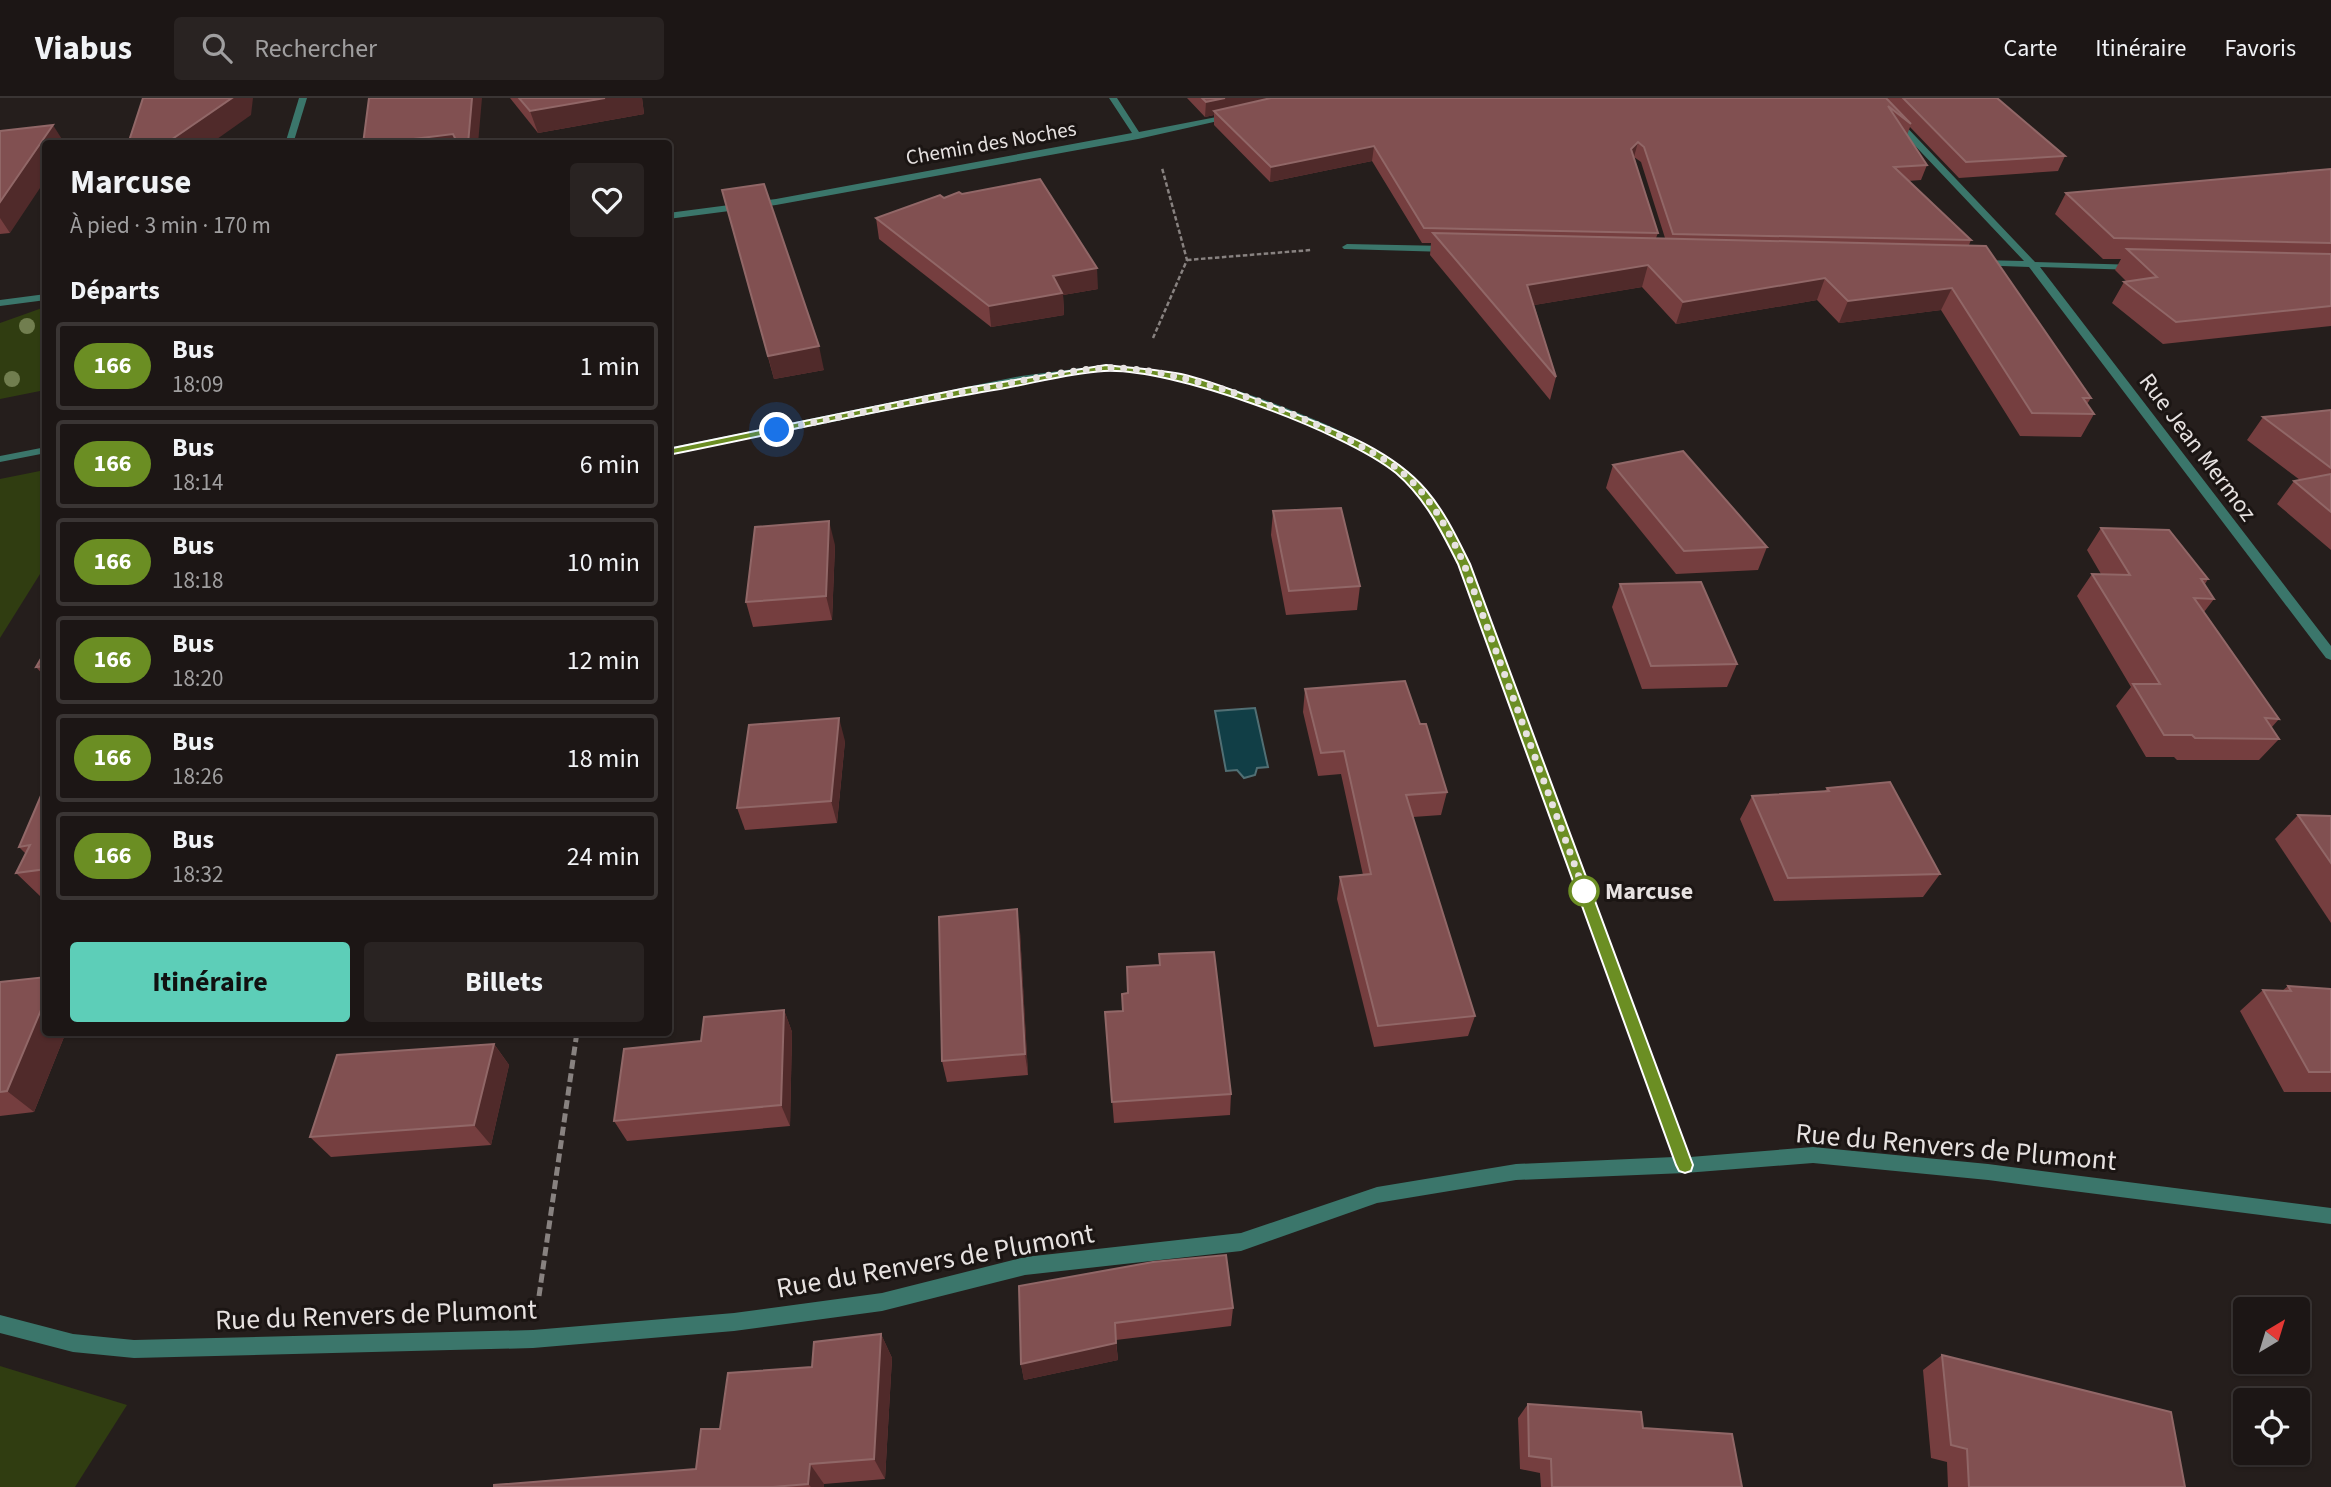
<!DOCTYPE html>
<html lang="fr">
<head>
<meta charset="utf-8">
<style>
	body { margin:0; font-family:"Source Sans 3",sans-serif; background:#292322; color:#f1f3f6; height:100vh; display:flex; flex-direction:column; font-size:26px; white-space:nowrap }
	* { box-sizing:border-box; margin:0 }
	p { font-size:23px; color:#a09fa0 }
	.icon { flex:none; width:38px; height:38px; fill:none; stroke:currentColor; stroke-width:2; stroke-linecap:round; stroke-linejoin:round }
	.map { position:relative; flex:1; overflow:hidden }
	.drawer { position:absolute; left:42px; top:42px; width:630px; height:896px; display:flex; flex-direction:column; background:#1c1615; border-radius:7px; box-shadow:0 2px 5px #0004,0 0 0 2px #3a3534 }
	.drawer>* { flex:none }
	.badge { padding:0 14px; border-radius:23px; font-size:24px; line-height:46px }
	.needle { width:46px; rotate:38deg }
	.buttons { position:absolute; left:2233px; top:1199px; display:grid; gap:14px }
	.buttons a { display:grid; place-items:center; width:77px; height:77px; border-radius:7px; background:#1c1615; box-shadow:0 2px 5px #0004,0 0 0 2px #3a3534; font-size:35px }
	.you { position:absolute; width:35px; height:35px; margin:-18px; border:5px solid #fff; border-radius:50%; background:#1a73e8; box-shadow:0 0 0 10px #1a73e833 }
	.map>.badge { position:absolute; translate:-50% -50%; box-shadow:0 0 0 4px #fff }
	h2 { padding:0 28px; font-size:26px; line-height:63px }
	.round { display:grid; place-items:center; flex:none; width:74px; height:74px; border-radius:7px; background:#292322 }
	.head { display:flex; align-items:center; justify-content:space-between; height:119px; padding:0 28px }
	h1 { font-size:33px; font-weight:700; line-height:52px }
	.cta { display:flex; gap:14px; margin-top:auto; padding:14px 28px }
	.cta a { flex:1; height:80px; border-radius:7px; background:#5dceb8; color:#111; font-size:28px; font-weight:700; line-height:80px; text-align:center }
	.cta a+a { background:#292322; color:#f1f3f6 }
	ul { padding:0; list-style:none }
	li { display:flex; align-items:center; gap:21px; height:88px; margin:0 14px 10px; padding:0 14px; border:4px solid #3a3534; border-radius:7px }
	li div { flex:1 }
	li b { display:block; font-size:26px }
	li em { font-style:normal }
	li .badge { min-width:77px; font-weight:700; text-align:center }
	header { display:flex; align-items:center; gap:42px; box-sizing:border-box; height:98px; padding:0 35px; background:#1c1615; border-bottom:2px solid #3a3534 }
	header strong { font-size:33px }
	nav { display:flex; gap:38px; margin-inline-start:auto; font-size:24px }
	.search { width:490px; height:63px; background:#292322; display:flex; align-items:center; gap:18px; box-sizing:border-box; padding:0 24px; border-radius:7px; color:#a09fa0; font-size:26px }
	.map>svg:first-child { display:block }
	.green { fill:#303d11 }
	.water { fill:#113e46; stroke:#516f74; stroke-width:2 }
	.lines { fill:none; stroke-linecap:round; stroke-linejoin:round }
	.path-far1 { stroke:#888280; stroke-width:2.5; stroke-dasharray:4.5 2.5; stroke-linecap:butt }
	.path { stroke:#888280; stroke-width:5; stroke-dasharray:9 4.5; stroke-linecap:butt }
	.minor { fill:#3b766b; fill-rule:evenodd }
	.tree { fill:#717e4f }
	.wall { fill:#753e3f; fill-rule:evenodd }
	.shaded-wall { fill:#502a2a }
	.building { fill:#815051; stroke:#916767; stroke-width:2 }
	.line { fill:#6b8e23; stroke:#fff; stroke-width:2 }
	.walk { stroke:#e7e2e1; stroke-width:7; stroke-dasharray:0 12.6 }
	.stop-dot { fill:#fff; stroke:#6b8e23; stroke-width:3.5 }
	.labels { text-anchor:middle; stroke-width:6; stroke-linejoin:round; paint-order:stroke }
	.far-street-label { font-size:21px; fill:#e7e2e1; stroke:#1b1513 }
	.street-label { font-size:24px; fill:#e7e2e1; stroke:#1b1513 }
	.stop-label { font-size:24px; font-weight:bold; fill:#e7e2e1; stroke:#1b1513; text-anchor:start }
	.near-street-label { font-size:28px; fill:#e7e2e1; stroke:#1b1513 }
</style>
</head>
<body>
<header>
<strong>Viabus</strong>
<div class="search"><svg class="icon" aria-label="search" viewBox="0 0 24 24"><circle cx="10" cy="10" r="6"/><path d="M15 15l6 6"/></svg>Rechercher</div>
<nav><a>Carte</a><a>Itinéraire</a><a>Favoris</a></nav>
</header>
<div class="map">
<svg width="2331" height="1389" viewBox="0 0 2331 1389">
	<rect width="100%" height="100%" fill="#251e1c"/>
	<g class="green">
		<polygon points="45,209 45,292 0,301 0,225"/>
		<polygon points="45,372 45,468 0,540 0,381"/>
		<polygon points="0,1268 127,1307 75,1389 0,1389"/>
	</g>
	<polygon class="water" points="1255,610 1268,669 1257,670 1255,677 1244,680 1237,672 1226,673 1215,613"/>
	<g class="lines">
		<g class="path-far1">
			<polyline points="1187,162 1311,152"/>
			<polyline points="1153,240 1187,162 1162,70"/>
		</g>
		<polyline class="path" points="539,1198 577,934"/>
		<g class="minor">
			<polygon points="299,0 307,0 293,46 285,46"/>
			<polygon points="1109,0 1117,0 1139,34 1232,16 1236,19 1138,41 776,107 668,121 668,115 776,101 1132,35"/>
			<polygon points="1870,0 1879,0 2035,164 2139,167 2141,169 2136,172 2040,169 2331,548 2331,562 2326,560 2029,169 1975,167 1973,165 1978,162 2024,163"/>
			<polygon points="1347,146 1447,148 1452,151 1447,154 1344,151 1342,149"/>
			<polygon points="46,196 46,202 0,208 0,202"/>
			<path d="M1105 267C1182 271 1255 296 1325 326 1355 340 1388 355 1412 377 1438 401 1455 434 1470 466L1690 1059 1813 1049 1988 1066 2331 1110V1126L1988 1082 1813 1065 1685 1075 1516 1082 1377 1105 1241 1153 1025 1177 882 1213 734 1233 533 1250 134 1260 73 1254 0 1235V1217L73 1236 134 1242 533 1232 734 1215 882 1195 1025 1159 1241 1135 1377 1089 1516 1066 1674 1059 1458 466C1444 436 1429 405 1404 382 1347 329 1182 272 1105 273 1049 274 993 291 938 302 848 321 758 339 668 357V350L1021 278Z"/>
			<polygon points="46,349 46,355 0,364 0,358"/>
		</g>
	</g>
	<g class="tree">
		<circle cx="27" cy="228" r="8"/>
		<circle cx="12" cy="281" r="8"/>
	</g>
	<g class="wall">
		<polygon points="510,0 642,0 644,16 538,35"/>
		<path d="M1187 0H1997L2065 58 2058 73 1959 80 1910 29 1907 37 1927 67 1921 82 1908 83 1971 142 1969 147 2091 300 2087 306 2094 316 2081 339 2020 338 1941 212 1839 225 1817 202 1676 226 1642 189 1534 207 1556 279 1550 302 1430 157 1431 145H1422L1372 63 1270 84 1214 27V17L1205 19ZM1634 59 1641 64 1665 140H1656L1658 135Z"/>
		<polygon points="0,33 10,135 0,136"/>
		<polygon points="2331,71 2331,228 2163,246 2112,205 2124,184 2126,183 2115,172 2121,161 2103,161 2055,116 2066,95"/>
		<polygon points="722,92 824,272 774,281"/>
		<polygon points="876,120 1098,191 1063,197 1064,217 991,229 879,141"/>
		<polygon points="2331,312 2331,452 2277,406 2294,383 2300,382 2247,342 2263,319"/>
		<polygon points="1613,367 1767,449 1758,472 1676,476 1606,390"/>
		<polygon points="1273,413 1360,488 1357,512 1286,517 1271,437"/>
		<polygon points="2101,430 2208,481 2205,486 2214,501 2204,514 2279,621 2271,630 2279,641 2259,662 2177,662 2174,659 2146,659 2116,608 2131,589 2077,498 2092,476 2101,476 2087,452"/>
		<polygon points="835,447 832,522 753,529 746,504"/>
		<polygon points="1620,486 1737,566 1727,589 1642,591 1612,509"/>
		<polygon points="46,552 46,580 36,569"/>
		<polygon points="1305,591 1420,626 1447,694 1441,717 1413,719 1475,918 1468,938 1374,949 1337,801 1340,779 1363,777 1341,676 1318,678 1303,614"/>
		<polygon points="845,643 837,725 745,732 737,710"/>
		<polygon points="46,686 46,797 40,798 16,775 26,756 19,749"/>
		<polygon points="1827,690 1940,776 1923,799 1774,803 1740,721 1752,698 1825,693"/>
		<polygon points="2298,717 2331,718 2331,825 2275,741"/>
		<polygon points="1020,834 1028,977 947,984 942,963"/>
		<polygon points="1159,856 1231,996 1230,1017 1114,1025 1105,914 1123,913 1128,895 1159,867"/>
		<polygon points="0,884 46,934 66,934 34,1014 0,1018"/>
		<polygon points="2288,888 2331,891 2331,994 2284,994 2240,913 2263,892 2282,893"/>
		<polygon points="784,912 792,934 790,1028 627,1043 614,1023 701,943"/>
		<polygon points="494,946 509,967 491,1047 331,1059 310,1039"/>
		<polygon points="1226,1157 1233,1210 1231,1228 1116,1242 1118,1262 1024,1282 1021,1266"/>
		<polygon points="881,1236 892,1260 885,1381 824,1386 824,1389 494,1389 696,1371 720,1331 812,1269"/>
		<polygon points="1942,1257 2185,1389 1948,1389 1947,1364 1931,1360 1923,1272"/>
		<polygon points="1528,1306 1643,1330 1742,1389 1541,1389 1540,1375 1520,1371 1518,1320"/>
	</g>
	<g class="shaded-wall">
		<polygon points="232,0 253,0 251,17 210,46 165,46"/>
		<polygon points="472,0 482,0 478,46 468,46"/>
		<polygon points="605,0 642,0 644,16 538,35 530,13"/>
		<polygon points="1225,0 1295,0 1214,13 1214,17 1205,19 1206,4"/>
		<polygon points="53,27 65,46 46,46 46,81 10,135 0,120 0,104"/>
		<polygon points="453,36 457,46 373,46"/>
		<polygon points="1638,44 1634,59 1631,51"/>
		<polygon points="1374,48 1372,63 1270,84 1271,69"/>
		<polygon points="1648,167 1642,189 1523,209 1527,187"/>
		<polygon points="1097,170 1098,191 1063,197 1064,217 991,229 989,208 1053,178"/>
		<polygon points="1825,180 1817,202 1676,226 1683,204"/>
		<polygon points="1952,190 1941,212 1839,225 1848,203"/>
		<polygon points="819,248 824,272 774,281 768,258"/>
		<polygon points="829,423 835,447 832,522 826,498"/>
		<polygon points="839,620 845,643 837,725 831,703"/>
		<polygon points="1017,811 1020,834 1028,977 1025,956"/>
		<polygon points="46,900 46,934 66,934 34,1014 7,993"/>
		<polygon points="784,912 792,934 790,1028 781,1007"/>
		<polygon points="494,946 509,967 491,1047 474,1027"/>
		<polygon points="881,1236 892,1260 885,1381 874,1361"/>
		<polygon points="1116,1245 1118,1262 1024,1282 1021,1266"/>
		<polygon points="810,1366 824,1386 824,1389 811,1389 808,1386"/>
	</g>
	<g class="building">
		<polygon points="143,0 232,0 165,46 128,46"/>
		<polygon points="369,0 472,0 468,46 458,46 453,36 373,46 363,46"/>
		<polygon points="519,0 605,0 530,13"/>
		<polygon points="1202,0 1225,0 1206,4"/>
		<polygon points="1271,0 1886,0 1911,26 1888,8 1927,67 1894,69 1971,142 1673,136 1644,49 1638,44 1631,51 1658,135 1424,130 1374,48 1271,69 1214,13"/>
		<polygon points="1903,0 1997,0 2065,58 1966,64"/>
		<polygon points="53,27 0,104 0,33"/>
		<polygon points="2331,71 2331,145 2114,140 2066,95"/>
		<polygon points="1040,81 1097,170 1053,178 1062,195 989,208 876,120 940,97 944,100 959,94 962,96"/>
		<polygon points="764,86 819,248 768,258 722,92"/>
		<polygon points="1433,135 1986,148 2091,300 2083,300 2094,316 2032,315 1952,190 1848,203 1825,180 1683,204 1648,167 1527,187 1556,279"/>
		<polygon points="2127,151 2331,156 2331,208 2176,224 2124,184 2157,179"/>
		<polygon points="2331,312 2331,370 2263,319"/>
		<polygon points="1683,353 1767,449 1684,453 1613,367"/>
		<polygon points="2331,376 2331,414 2294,383"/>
		<polygon points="1341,410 1360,488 1289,493 1273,413"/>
		<polygon points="829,423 826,498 746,504 755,429"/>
		<polygon points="2101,430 2169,432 2208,481 2201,481 2214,501 2194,500 2279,621 2265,620 2279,641 2195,640 2192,637 2164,637 2133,586 2160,586 2092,476 2130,477"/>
		<polygon points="1701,484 1737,566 1651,568 1620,486"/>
		<polygon points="46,552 46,568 36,569"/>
		<polygon points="1405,583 1420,626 1426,626 1447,694 1406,697 1475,918 1378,928 1340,779 1371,776 1344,653 1321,655 1305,591"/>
		<polygon points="839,620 831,703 737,710 749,627"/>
		<polygon points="1890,684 1940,776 1788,780 1752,698 1829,693 1827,690"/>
		<polygon points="46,686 46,771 16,775 30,747 19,749"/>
		<polygon points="2298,717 2331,718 2331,765"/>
		<polygon points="1017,811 1025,956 942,963 939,819"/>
		<polygon points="1214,854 1231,996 1112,1004 1105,914 1123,913 1122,896 1128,895 1127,869 1160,867 1159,856"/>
		<polygon points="46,879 46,900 7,993 0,994 0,884"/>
		<polygon points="2288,888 2331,891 2331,974 2309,974 2263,892 2291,893"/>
		<polygon points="784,912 781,1007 614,1023 624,951 701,943 704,919"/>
		<polygon points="494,946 474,1027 310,1039 337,957"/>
		<polygon points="1226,1157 1233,1210 1115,1225 1116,1245 1021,1266 1019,1188 1153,1164"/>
		<polygon points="881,1236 874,1361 810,1366 808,1386 773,1389 494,1389 494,1387 696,1371 701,1331 720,1331 728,1275 812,1269 814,1244"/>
		<polygon points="1942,1257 2171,1314 2185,1389 1969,1389 1967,1351 1951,1347"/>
		<polygon points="1528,1306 1641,1314 1643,1330 1732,1336 1742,1389 1552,1389 1551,1361 1529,1358"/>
	</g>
	<path class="line" d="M1106 267C1130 270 1156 271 1181 276 1212 283 1242 296 1272 307 1325 328 1388 348 1426 392 1445 414 1457 440 1470 466L1693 1067 1691 1073 1685 1075 1679 1073 1676 1067 1458 466C1441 432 1425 400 1396 375 1344 333 1171 269 1104 273 1070 275 1034 285 1000 291 889 309 779 335 668 357L663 354 668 351 966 290Z"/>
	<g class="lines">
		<path class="walk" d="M777 332C849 317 922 301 995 288 1031 281 1068 272 1105 270 1179 266 1338 327 1398 371 1429 395 1448 431 1464 466L1589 806 1584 793"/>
	</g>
	<circle class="stop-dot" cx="1584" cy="793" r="14"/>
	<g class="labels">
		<g class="far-street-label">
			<text transform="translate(991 45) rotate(-10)" y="7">Chemin des Noches</text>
		</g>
		<g class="street-label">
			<text transform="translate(2198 349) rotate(53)" y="8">Rue Jean Mermoz</text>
		</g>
		<g class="stop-label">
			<text x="1605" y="801">Marcuse</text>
		</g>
		<g class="near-street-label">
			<text transform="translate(1956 1048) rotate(5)" y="10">Rue du Renvers de Plumont</text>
			<text transform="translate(935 1162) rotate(-10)" y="10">Rue du Renvers de Plumont</text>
			<text transform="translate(376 1216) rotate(-2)" y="10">Rue du Renvers de Plumont</text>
		</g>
	</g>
</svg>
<div class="buttons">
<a><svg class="needle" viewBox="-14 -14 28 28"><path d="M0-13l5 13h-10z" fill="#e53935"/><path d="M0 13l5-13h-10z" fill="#a09fa0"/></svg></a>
<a><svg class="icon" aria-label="locate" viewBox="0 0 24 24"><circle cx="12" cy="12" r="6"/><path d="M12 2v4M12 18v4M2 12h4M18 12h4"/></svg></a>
</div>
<div class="you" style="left:777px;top:332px"></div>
<section class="drawer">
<div class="head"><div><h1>Marcuse</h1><p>À pied · 3 min · 170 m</p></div><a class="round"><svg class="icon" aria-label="heart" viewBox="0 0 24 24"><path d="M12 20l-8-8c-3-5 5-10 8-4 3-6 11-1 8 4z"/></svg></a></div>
<h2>Départs</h2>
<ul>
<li><span class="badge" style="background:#6b8e23;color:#fff">166</span><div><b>Bus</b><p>18:09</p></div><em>1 min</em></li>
<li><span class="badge" style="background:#6b8e23;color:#fff">166</span><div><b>Bus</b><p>18:14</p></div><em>6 min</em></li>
<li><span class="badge" style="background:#6b8e23;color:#fff">166</span><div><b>Bus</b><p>18:18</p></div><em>10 min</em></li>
<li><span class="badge" style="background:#6b8e23;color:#fff">166</span><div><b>Bus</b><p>18:20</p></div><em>12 min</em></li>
<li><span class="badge" style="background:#6b8e23;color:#fff">166</span><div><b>Bus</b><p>18:26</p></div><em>18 min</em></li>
<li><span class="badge" style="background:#6b8e23;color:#fff">166</span><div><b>Bus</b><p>18:32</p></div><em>24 min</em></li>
</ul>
<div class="cta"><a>Itinéraire</a><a>Billets</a></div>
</section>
</div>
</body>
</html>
